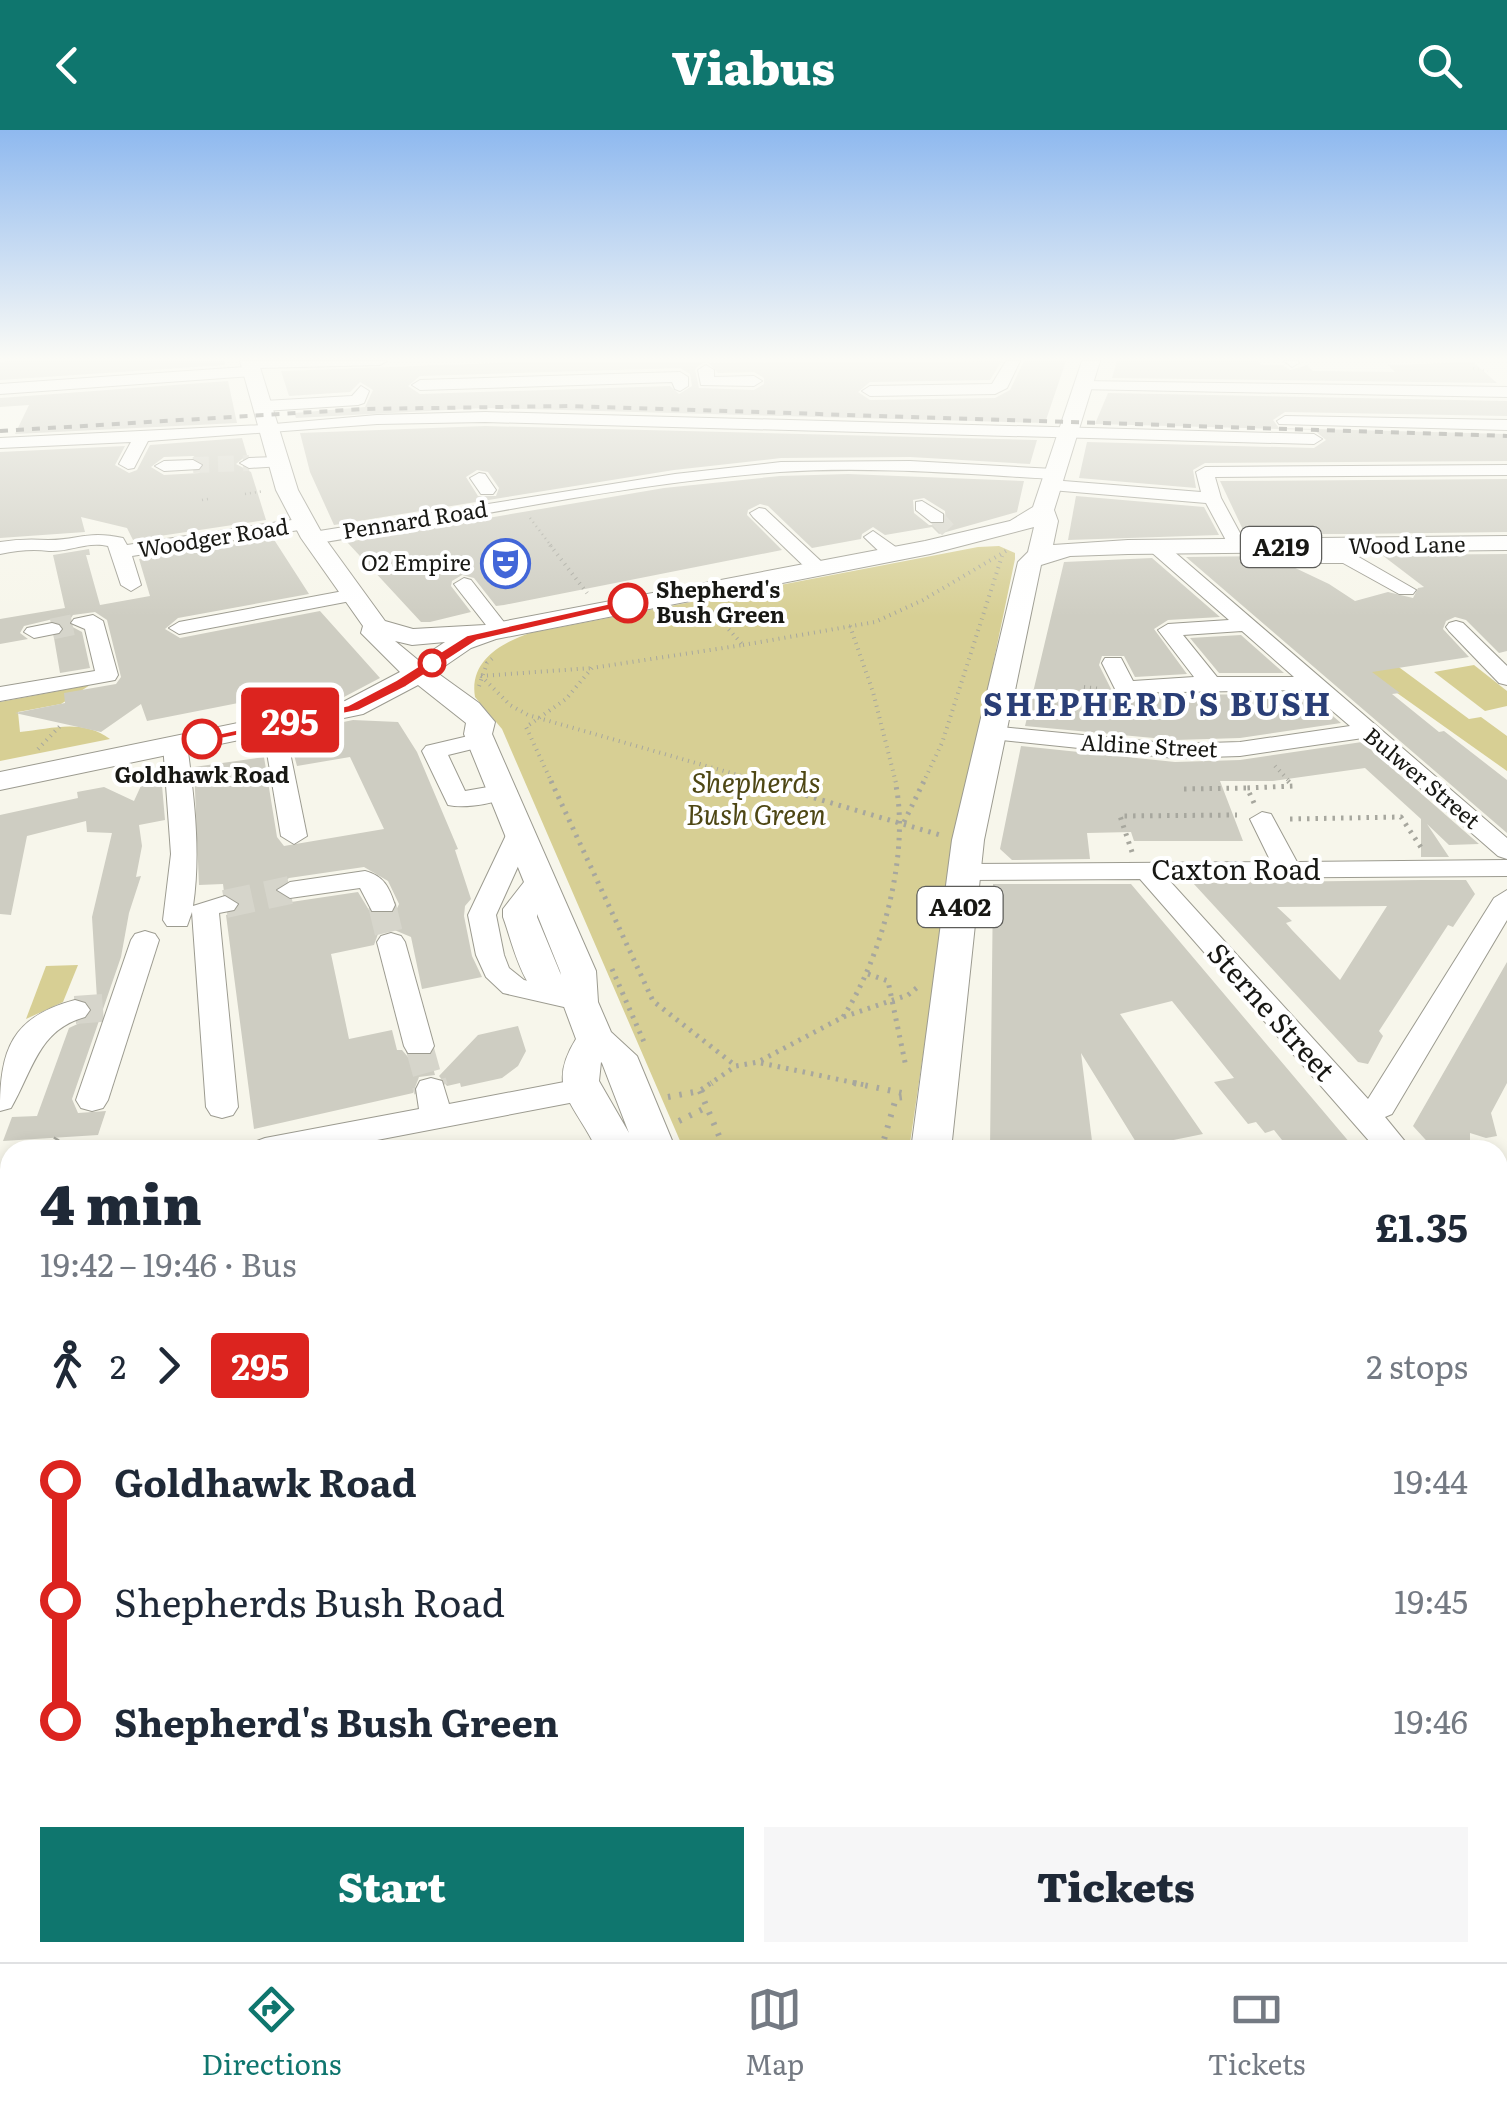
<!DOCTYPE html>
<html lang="en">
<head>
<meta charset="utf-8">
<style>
	body { margin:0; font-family:Literata,serif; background:#f6f6f7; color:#1f2937; height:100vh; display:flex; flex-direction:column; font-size:38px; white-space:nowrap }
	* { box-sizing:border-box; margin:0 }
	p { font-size:32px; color:#747a83 }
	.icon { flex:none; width:55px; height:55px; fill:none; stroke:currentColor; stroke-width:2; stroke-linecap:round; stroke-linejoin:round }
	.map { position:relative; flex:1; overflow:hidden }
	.drawer { position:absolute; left:0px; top:1010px; width:1508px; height:822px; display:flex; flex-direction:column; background:#fff; border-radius:30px 30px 0 0; box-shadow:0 5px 15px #0003 }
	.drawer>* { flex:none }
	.badge { padding:0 20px; border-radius:8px; font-size:35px; line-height:65px }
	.map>.badge { position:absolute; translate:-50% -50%; box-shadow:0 0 0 5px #fff }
	.legs { display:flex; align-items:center; gap:15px; height:110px; padding:0 40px; font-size:32px }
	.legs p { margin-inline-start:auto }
	.headline { display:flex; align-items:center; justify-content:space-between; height:170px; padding:0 40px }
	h1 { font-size:55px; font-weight:800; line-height:75px }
	.cta { display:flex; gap:20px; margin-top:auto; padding:20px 40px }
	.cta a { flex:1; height:115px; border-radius:0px; background:#0f766e; color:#fff; font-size:40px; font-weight:800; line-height:115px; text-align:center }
	.cta a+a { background:#f6f6f7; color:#1f2937 }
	ul { padding:0 40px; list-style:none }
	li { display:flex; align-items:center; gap:35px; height:120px; font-size:38px }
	li i { display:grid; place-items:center; width:15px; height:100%; margin:0 12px; background:currentColor }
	li i::after { content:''; width:25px; height:25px; margin:-12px; border:8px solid; border-radius:50%; background:#fff }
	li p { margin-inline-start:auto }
	li:first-child i { background:linear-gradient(#0000 50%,currentColor 0) }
	li:last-child i { background:linear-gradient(currentColor 50%,#0000 0) }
	header { display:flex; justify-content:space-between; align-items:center; height:130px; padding:0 40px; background:#0f766e; color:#fff; font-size:45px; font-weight:800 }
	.tab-bar { display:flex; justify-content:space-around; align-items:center; height:140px; border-top:2px solid #e0e1e3; background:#fff; font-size:28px; color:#747a83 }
	.tab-bar a { display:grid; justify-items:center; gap:5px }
	.tab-bar .on { color:#0f766e }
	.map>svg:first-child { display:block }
	.green { fill:#d7cf94 }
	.building { fill:#cecdc2; fill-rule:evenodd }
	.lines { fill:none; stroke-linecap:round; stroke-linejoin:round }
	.minor-tunnel-far3 { stroke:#d6d5cb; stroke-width:16; stroke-dasharray:16 9; stroke-linecap:butt }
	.minor-tunnel-far2 { stroke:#d6d5cb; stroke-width:21; stroke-dasharray:21 11; stroke-linecap:butt }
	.minor-tunnel-far1 { stroke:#d6d5cb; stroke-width:28; stroke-dasharray:28 14; stroke-linecap:butt }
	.minor-tunnel { stroke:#d6d5cb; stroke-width:35; stroke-dasharray:35 18; stroke-linecap:butt }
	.minor-casing { stroke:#9c9b90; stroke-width:2 }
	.major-casing { stroke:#9c9b90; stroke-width:2 }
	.path-far4 { stroke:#a7a79e; stroke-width:2.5; stroke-dasharray:1 4; stroke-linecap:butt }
	.path-far3 { stroke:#a7a79e; stroke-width:4; stroke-dasharray:1 5; stroke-linecap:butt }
	.path-far2 { stroke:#a7a79e; stroke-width:5; stroke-dasharray:2.5 6; stroke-linecap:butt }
	.path-far1 { stroke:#a7a79e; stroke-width:6; stroke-dasharray:2.5 9; stroke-linecap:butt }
	.path { stroke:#a7a79e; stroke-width:8; stroke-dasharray:4 11; stroke-linecap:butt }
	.minor { fill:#fff; fill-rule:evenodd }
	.major { fill:#fff; fill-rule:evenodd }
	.rail { stroke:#5b5b55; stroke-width:4; stroke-dasharray:8 8; stroke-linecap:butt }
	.line-1 { fill:#dc241f; stroke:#fff; stroke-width:2.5 }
	.stop-1-dot { fill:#fff; stroke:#dc241f; stroke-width:5 }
	.labels { text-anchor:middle; stroke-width:8; stroke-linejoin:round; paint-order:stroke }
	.far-street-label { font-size:22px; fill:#181814; stroke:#fff }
	.far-poi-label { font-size:22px; fill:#181814; stroke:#fff; text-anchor:end }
	.far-stop-label { font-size:22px; font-weight:bold; fill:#181814; stroke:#fff; text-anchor:start }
	.shield { fill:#fff; stroke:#5d5d5a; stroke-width:2.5 }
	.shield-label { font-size:25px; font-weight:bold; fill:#181814 }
	.park-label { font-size:28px; font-style:italic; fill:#4e4714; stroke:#fff }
	.street-label { font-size:28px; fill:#181814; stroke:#fff }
	.far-district-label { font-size:32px; font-weight:bold; letter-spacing:2.5px; fill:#2a3e76; stroke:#fff }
</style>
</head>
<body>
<header><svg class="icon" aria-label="back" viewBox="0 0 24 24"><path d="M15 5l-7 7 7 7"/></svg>Viabus<svg class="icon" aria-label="search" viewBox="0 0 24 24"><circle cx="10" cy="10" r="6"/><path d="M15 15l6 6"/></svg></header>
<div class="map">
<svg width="1507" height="1832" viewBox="0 0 1507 1832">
	<rect width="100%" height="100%" fill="#f7f6eb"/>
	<g class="green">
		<path d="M999 416 1015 423V429L950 740 909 1020H684L502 599 475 567C469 531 501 513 530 503L978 417Z"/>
		<polygon points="1373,518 1469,589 1481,587 1507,606 1507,641 1335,519"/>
		<polygon points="1474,535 1507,561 1507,576 1485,581 1434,542"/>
		<path d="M90 555 61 574 18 582 20 602C51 599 82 588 110 609L0 631V572Z"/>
		<polygon points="78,835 63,872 26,889 46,836"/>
	</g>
	<g class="building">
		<polygon points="5,231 225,231 225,235 0,250 0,233"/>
		<path d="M1002 231 990 250 870 252 858 262 870 270 995 268 1010 260 1024 231H1066L1045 293 485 278 296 288 294 283 365 277 373 260 360 252 350 262 289 266 281 241 521 232H703L695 239 699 258 754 260 764 254V248L754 242 718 243 709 233ZM680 238 690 244 692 256 679 264 670 256 420 264 408 256 420 246Z"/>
		<polygon points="1117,231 1258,231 1261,235 1283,235 1290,240 1307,235 1313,241 1395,242 1388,235 1473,232 1497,253 1112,248"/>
		<polygon points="228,251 237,293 15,304 29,275 0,277 0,268"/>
		<polygon points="1108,263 1507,271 1507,286 1285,282 1273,290 1279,298 1507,304 1507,331 1205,333 1193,340 1196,358 1079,348 1087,312 1314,318 1326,310 1314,300 1095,294"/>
		<path d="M485 296 1037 310 1030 334 910 327 781 328 674 340 334 395 310 342 300 303ZM477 340 488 342 499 358 496 366H478L466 347Z"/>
		<path d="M242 308 247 325 236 334 251 342 266 390 133 410 127 398 81 387 85 402 0 408V322L125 316 115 335 129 343 137 340 150 315ZM193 326 206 334 199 343 164 345 151 337 164 327Z"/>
		<path d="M848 344 1024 351 1017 382 939 404 932 397 885 405 873 397 862 404 861 409 812 418 768 376 760 374 748 380 747 385 782 420 504 475 496 476 474 448 462 445 452 451 451 456 471 482 430 492H421L347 412 664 358 780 346ZM924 368 945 381 946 395H929L914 383 913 370Z"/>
		<polygon points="1507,349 1507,402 1353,404 1245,404 1220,351"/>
		<polygon points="1076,366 1204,377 1219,405 1068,410"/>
		<polygon points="273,408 309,464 178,488 165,499 180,508 320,481 380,548 344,567 320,572 315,558 147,591 141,574 101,602 15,583 65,573 64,563 116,554 121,547 107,490 95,482 73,485 67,494 82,502 90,538 60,543 54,508 66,499 53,489 24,496 20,503 28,509 0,514 0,489 65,478 53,425 89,419 90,425 86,425 100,475 150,466 139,429"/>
		<polygon points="1507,424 1507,521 1499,523 1466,490 1455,487 1446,491 1443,499 1469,527 1372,542 1400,563 1392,564 1439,602 1444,601 1507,650 1507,703 1186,427 1270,426 1329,454 1355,471 1388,462 1413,468 1418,458 1424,457 1382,425"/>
		<polygon points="1152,428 1220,487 1168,490 1154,499 1187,544 1135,547 1124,526 1102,526 1099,535 1114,565 1307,564 1341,593 1240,608 1175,610 1025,596 1064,432"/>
		<polygon points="1241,505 1284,543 1219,543 1190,508"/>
		<path d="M353 590 398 592 417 622 458 719 455 720 471 769 465 776 464 786 472 826 482 847 422 859 411 807 392 799 378 804 374 815 331 824 349 909 392 900 397 920H402L408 927H430L435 945 419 947 413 963 254 999 226 785 237 782 242 773 224 762 223 754 199 755 194 637 264 627 277 707 284 716 384 699 350 627 297 636 294 625 311 610 333 606 329 595ZM364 737 388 751 399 774 395 783 372 785 358 762 291 772 273 761 289 748Z"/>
		<polygon points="1362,612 1479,714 1449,715 1427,694 1449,727 1421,727 1421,689 1365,638 1273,651 1220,651 1243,711 1134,711 1131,702 1087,703 1090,729 1012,730 1000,719 1021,616 1175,632 1240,630"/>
		<polygon points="161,644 165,690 139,695 142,716 136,747 141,746 129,783 121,827 72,969 78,983 106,981 98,1005 3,1011 12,987 37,986 69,898 86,890 93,882 86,870 97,869 92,787 112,703 87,702 86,691 27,706 11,785 0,784 0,685 78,668 77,662 104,657 134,671 145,647"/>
		<path d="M1422 750H1466L1475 764 1453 797 1448 795 1379 901 1383 906 1368 934 1358 932 1193 753ZM1387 776 1340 850 1292 800 1286 793 1292 791 1277 777Z"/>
		<polygon points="993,754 1131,754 1356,1020 1290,1020 1274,1000 1265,1003 1256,992 1248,994 1214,952 1234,948 1172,871 1120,884 1203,1004 1139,1017 1081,923 1093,1019 1045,1015 1046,1020 990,1020"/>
		<polygon points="1507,832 1507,953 1491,983 1497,1006 1486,1008 1470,1003 1470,1020 1435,1020 1413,996"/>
		<polygon points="518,896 526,921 518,936 502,948 461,957 460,953 447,956 439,946 478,905"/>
	</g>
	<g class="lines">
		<g class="minor-tunnel-far3">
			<polyline points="193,335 249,333"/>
			<polyline points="937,388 951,403"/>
		</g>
		<polyline class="minor-tunnel-far2" points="52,499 81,493"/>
		<g class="minor-tunnel-far1">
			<polyline points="225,774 290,760"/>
			<polyline points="382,775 391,812"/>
			<polyline points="75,880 114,877"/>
			<polyline points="419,916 430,955"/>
		</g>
		<polyline class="minor-tunnel" points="429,953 431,959"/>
		<defs>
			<g id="minor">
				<polygon points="245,231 387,231 380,235 258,238 257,244 252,246 0,264 0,254 245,237"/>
				<polygon points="1006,231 1020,231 1007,258 995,264 870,266 862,261 870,256 992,254"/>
				<polygon points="1284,231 1298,231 1299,233 1292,237"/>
				<polygon points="706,235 714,240 714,247 754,246 762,251 754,256 701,255 698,240"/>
				<polygon points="680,242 688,247 688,256 680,261 675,259 672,252 420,260 412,255 420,250"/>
				<polygon points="1082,251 1507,257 1507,267 1077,259 1077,253"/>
				<polygon points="361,256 369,261 364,273 358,275 264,281 256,276 264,271 352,266"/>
				<polygon points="485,282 1314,304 1322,309 1314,314 485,292 377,294 148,311 134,338 128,339 119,334 131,312 0,318 0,308 263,295 377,285"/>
				<polygon points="1285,286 1507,290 1507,300 1279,294 1277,291"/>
				<polygon points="277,327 283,328 283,336 249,338 240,333 249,328"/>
				<polygon points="193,330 202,335 199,339 164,341 155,336 164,331"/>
				<path d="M910 331 1054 339 1063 344 1054 349C963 344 871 336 780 342 626 353 466 389 313 414L304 408 313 402 675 344 781 332Z"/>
				<polygon points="1507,335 1507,345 1215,347 1221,368 1247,416 1238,422 1229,416 1206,373 1051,360 1042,355 1051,350 1201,362 1196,342 1205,337"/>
				<polygon points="479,343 485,344 496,360 493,364 481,364 470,348"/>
				<polygon points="922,371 943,384 943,392 931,392 916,380 916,372"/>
				<polygon points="759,378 765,379 824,434 824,442 810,442 753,387 750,383"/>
				<path d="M305 388 312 390V398L132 426 141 455 131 461 121 455 108 416C87 411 70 422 49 421 33 419 19 420 0 424V412C17 409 34 409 48 410 79 410 88 400 123 408L127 415Z"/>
				<polygon points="873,401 900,420 900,428 886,428 864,407"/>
				<path d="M1157 411 1164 413 1507 708V729L1498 726 1363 608 1240 626 1175 628 983 608 979 603 991 596 1175 614 1240 612 1350 596 1308 560 1117 563 1102 533 1105 528H1121L1133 551 1194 547 1158 500 1168 494 1229 490 1150 421V413ZM1242 501 1294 547H1217L1183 505Z"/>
				<polygon points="1281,411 1307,421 1340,421 1345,413 1359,413 1361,417 1357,426 1416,460 1413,464 1399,464 1343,433 1304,433 1274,421 1274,413"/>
				<polygon points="464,448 471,450 507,496 510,500 507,504 493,504 457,458 454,454"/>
				<polygon points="354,459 364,465 361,469 179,504 169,498 179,492"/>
				<polygon points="93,485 103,491 118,545 115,550 0,571 0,557 95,541 85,499 71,493 74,489"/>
				<polygon points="1456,491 1463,493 1507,536 1507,555 1499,553 1449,501 1446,497 1449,493"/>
				<polygon points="52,493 59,495 62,499 59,503 34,508 24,502 27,498"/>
				<polygon points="273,586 284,593 307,706 294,714 281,706 262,593"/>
				<path d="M481 603 493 610 489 615 448 625 465 661 505 654 517 661C504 673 466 679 448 675L422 621 426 616Z"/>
				<path d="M175 607 187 614C194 667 201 722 193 776L225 766 238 774 234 780 219 783 238 977 233 985 222 988 211 985 206 977 192 782 187 796H167L163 790 171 724 163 614Z"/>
				<polygon points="1262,682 1271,684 1297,732 1507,730 1507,746 1167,748 1368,969 1494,768 1507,760 1507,790 1392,984 1385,987 1412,1020 1377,1020 1140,749 964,750 951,742 964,734 1271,732 1250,689"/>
				<polygon points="521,693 534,701 496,785 504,825 509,838 524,850 587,864 592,871 587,878 577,880 503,863 486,847 476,825 468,785 508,701"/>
				<path d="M365 741C384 746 389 757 395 775L392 781H372L360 758 290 768 277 760 290 752Z"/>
				<polygon points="145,801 155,804 159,810 108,970 103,978 92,981 81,978 76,970 131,810 135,804"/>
				<polygon points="391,803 401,806 405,812 434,916 430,923 408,923 404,916 377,812 381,806"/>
				<path d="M75 870 85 873 90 880 85 887C38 900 33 940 11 978L0 981C0 920 11 887 75 870Z"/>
				<polygon points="431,948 442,951 449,974 580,949 591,952 595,960 591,968 580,971 325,1020 249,1020 254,1012 265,1008 419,979 416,959 420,951"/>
				<polygon points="10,1041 10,1065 0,1067 0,1043"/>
				<rect x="1498" y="1092" width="9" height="26"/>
				<polygon points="10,1271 10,1320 0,1324 0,1274"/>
				<polygon points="1498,1407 1507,1408 1507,1446 1498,1445"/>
				<polygon points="1498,1797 1507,1797 1507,1832 1477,1832 1473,1822 1498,1822"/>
				<polygon points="1051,1822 1116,1822 1120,1832 1055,1832"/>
			</g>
			<g id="major">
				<path d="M240 231H258L298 360 324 407 385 491 413 499 485 495 925 411 1010 391 1033 377 1082 231H1100L1054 380 1058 391 1053 415 1128 410 1507 406V420L1128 424 1070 426 1041 435 984 710 951 1020H911L952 710 1018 432 1028 422 1034 397 930 424 496 509 471 518 436 542 479 573 495 592 492 604 596 841 598 872 611 902 637 926 676 1020H597C575 973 545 959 576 909L563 874C524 876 514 816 503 787V779L524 752 464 604 466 593 418 555 363 584 0 660V642L345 571 400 542 361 503 363 496 301 408 276 360ZM395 511 412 515 445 512 418 530ZM537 784 560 841 561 845 537 787ZM601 932 602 933 629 1003 599 951Z"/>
				<polygon points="864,1822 926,1822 928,1832 866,1832"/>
				<polygon points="1001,1822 1064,1822 1067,1832 1005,1832"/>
			</g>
		</defs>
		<use href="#minor" class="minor-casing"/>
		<use href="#major" class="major-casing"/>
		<g class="path-far4">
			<polyline points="1473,238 1488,241"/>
			<polyline points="245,364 264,361"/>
			<polyline points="202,370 208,369"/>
			<polyline points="530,388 552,417"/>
		</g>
		<g class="path-far3">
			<polyline points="550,415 587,463"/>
			<polyline points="850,496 873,562 896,653"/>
			<polyline points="743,515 875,492 923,470 1006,421"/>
			<polyline points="481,546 510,575 528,585 766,653"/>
			<polyline points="481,546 592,538"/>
			<polyline points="479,556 487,533 494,527"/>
			<polyline points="1084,557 1101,559"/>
			<polyline points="38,619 61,595"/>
			<polyline points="1275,636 1291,653"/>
			<polyline points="552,653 526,597 566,569 592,538 743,515 711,480"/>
			<polyline points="923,653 942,613 1002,426"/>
		</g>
		<g class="path-far2">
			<polyline points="551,651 653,871 736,936"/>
			<polyline points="757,651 940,705"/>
			<polyline points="1184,659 1247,658"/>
			<polyline points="1254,673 1247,658 1293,656 1288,651"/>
			<polyline points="1290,689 1401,687 1422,719"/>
			<polyline points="904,692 924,651"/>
			<polyline points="1132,722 1120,686 1237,685"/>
			<polyline points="612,839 644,912"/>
			<polyline points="868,844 888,851 906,937"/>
			<path d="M843 887C882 827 911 721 895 651"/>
			<polyline points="761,933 865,955"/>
			<polyline points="708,955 736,936 758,932 843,887 908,865 919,856"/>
		</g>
		<g class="path-far1">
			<polyline points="854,953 907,964"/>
			<polyline points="700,961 725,1020"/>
			<polyline points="668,967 700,961 712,953"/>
			<polyline points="679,991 707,977"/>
			<polyline points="50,1020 57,1008"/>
			<polyline points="881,1020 896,968 904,967"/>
		</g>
		<g class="path">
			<polyline points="846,1822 848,1832"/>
			<polyline points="1157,1822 1158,1832"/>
		</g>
		<use href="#minor" class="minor"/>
		<use href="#major" class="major"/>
		<polyline class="rail" points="0,301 363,279 569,276 1507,306"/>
	</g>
	<linearGradient id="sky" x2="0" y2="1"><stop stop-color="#8fb9ef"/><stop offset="0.47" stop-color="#fbfbf6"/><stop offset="1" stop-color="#fbfbf6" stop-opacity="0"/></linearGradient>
	<rect width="1507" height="487" fill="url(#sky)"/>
	<polygon class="line-1" points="628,469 632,470 632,475 477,511 406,557 358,581 202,613 194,609 348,575 396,550 467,505"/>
	<defs>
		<symbol id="theatre-ring" viewBox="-11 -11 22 22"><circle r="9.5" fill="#fff" stroke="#4266d8" stroke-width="1.5"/><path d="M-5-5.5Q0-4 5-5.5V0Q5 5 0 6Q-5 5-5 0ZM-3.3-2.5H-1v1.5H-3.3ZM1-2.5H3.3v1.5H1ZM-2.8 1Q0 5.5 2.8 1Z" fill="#4266d8"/></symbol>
	</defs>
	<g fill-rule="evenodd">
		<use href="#theatre-ring" x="478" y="406" width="55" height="55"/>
	</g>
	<g class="stop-1-dot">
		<circle cx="628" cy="473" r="18"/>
		<circle cx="432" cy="533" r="12"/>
		<circle cx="202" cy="609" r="18"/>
	</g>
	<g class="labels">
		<g class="far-street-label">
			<text transform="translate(415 390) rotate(-9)" y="8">Pennard Road</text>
			<text transform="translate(213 408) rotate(-9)" y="8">Woodger Road</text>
			<text transform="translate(1407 415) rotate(-1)" y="8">Wood Lane</text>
			<text transform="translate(1149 616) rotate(3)" y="8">Aldine Street</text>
			<text transform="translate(1422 648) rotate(40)" y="8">Bulwer Street</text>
		</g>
		<g class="far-poi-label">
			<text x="471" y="441">O2 Empire</text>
		</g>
		<g class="far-stop-label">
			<text x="656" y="468">Shepherd's<tspan x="656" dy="25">Bush Green</tspan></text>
			<text x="202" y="653" text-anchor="middle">Goldhawk Road</text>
		</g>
		<g class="shield">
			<rect x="1241" y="397" width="80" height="40" rx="8"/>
			<rect x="917.5" y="757" width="85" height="40" rx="8"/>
		</g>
		<g class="shield-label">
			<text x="1281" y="426">A219</text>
			<text x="960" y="786">A402</text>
		</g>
		<g class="park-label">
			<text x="756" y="663">Shepherds<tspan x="756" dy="32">Bush Green</tspan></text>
		</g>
		<g class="street-label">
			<text x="1236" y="750">Caxton Road</text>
			<text transform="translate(1271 882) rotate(48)" y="10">Sterne Street</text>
		</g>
		<g class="far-district-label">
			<text x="1158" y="586">SHEPHERD'S BUSH</text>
		</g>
	</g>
</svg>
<b class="badge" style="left:290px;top:590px;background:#dc241f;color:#fff">295</b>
<section class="drawer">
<div class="headline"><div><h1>4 min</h1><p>19:42 – 19:46 · Bus</p></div><b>£1.35</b></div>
<div class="legs"><svg class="icon" aria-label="walk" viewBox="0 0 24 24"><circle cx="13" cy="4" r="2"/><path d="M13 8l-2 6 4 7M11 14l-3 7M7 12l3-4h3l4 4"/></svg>2<svg class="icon" aria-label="forward" viewBox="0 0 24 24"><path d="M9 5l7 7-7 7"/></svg><b class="badge" style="background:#dc241f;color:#fff">295</b><p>2 stops</p></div>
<ul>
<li><i style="color:#dc241f"></i><b>Goldhawk Road</b><p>19:44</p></li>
<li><i style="color:#dc241f"></i><span>Shepherds Bush Road</span><p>19:45</p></li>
<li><i style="color:#dc241f"></i><b>Shepherd's Bush Green</b><p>19:46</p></li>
</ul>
<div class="cta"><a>Start</a><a>Tickets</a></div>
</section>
</div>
<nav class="tab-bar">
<a class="on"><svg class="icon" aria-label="directions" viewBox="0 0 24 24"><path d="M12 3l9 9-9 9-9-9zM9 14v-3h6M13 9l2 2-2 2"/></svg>Directions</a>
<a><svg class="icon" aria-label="map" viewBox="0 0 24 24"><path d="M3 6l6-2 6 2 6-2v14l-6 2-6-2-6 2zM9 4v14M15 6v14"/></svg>Map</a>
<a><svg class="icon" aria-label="tickets" viewBox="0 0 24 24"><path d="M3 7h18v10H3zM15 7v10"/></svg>Tickets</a>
</nav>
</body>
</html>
